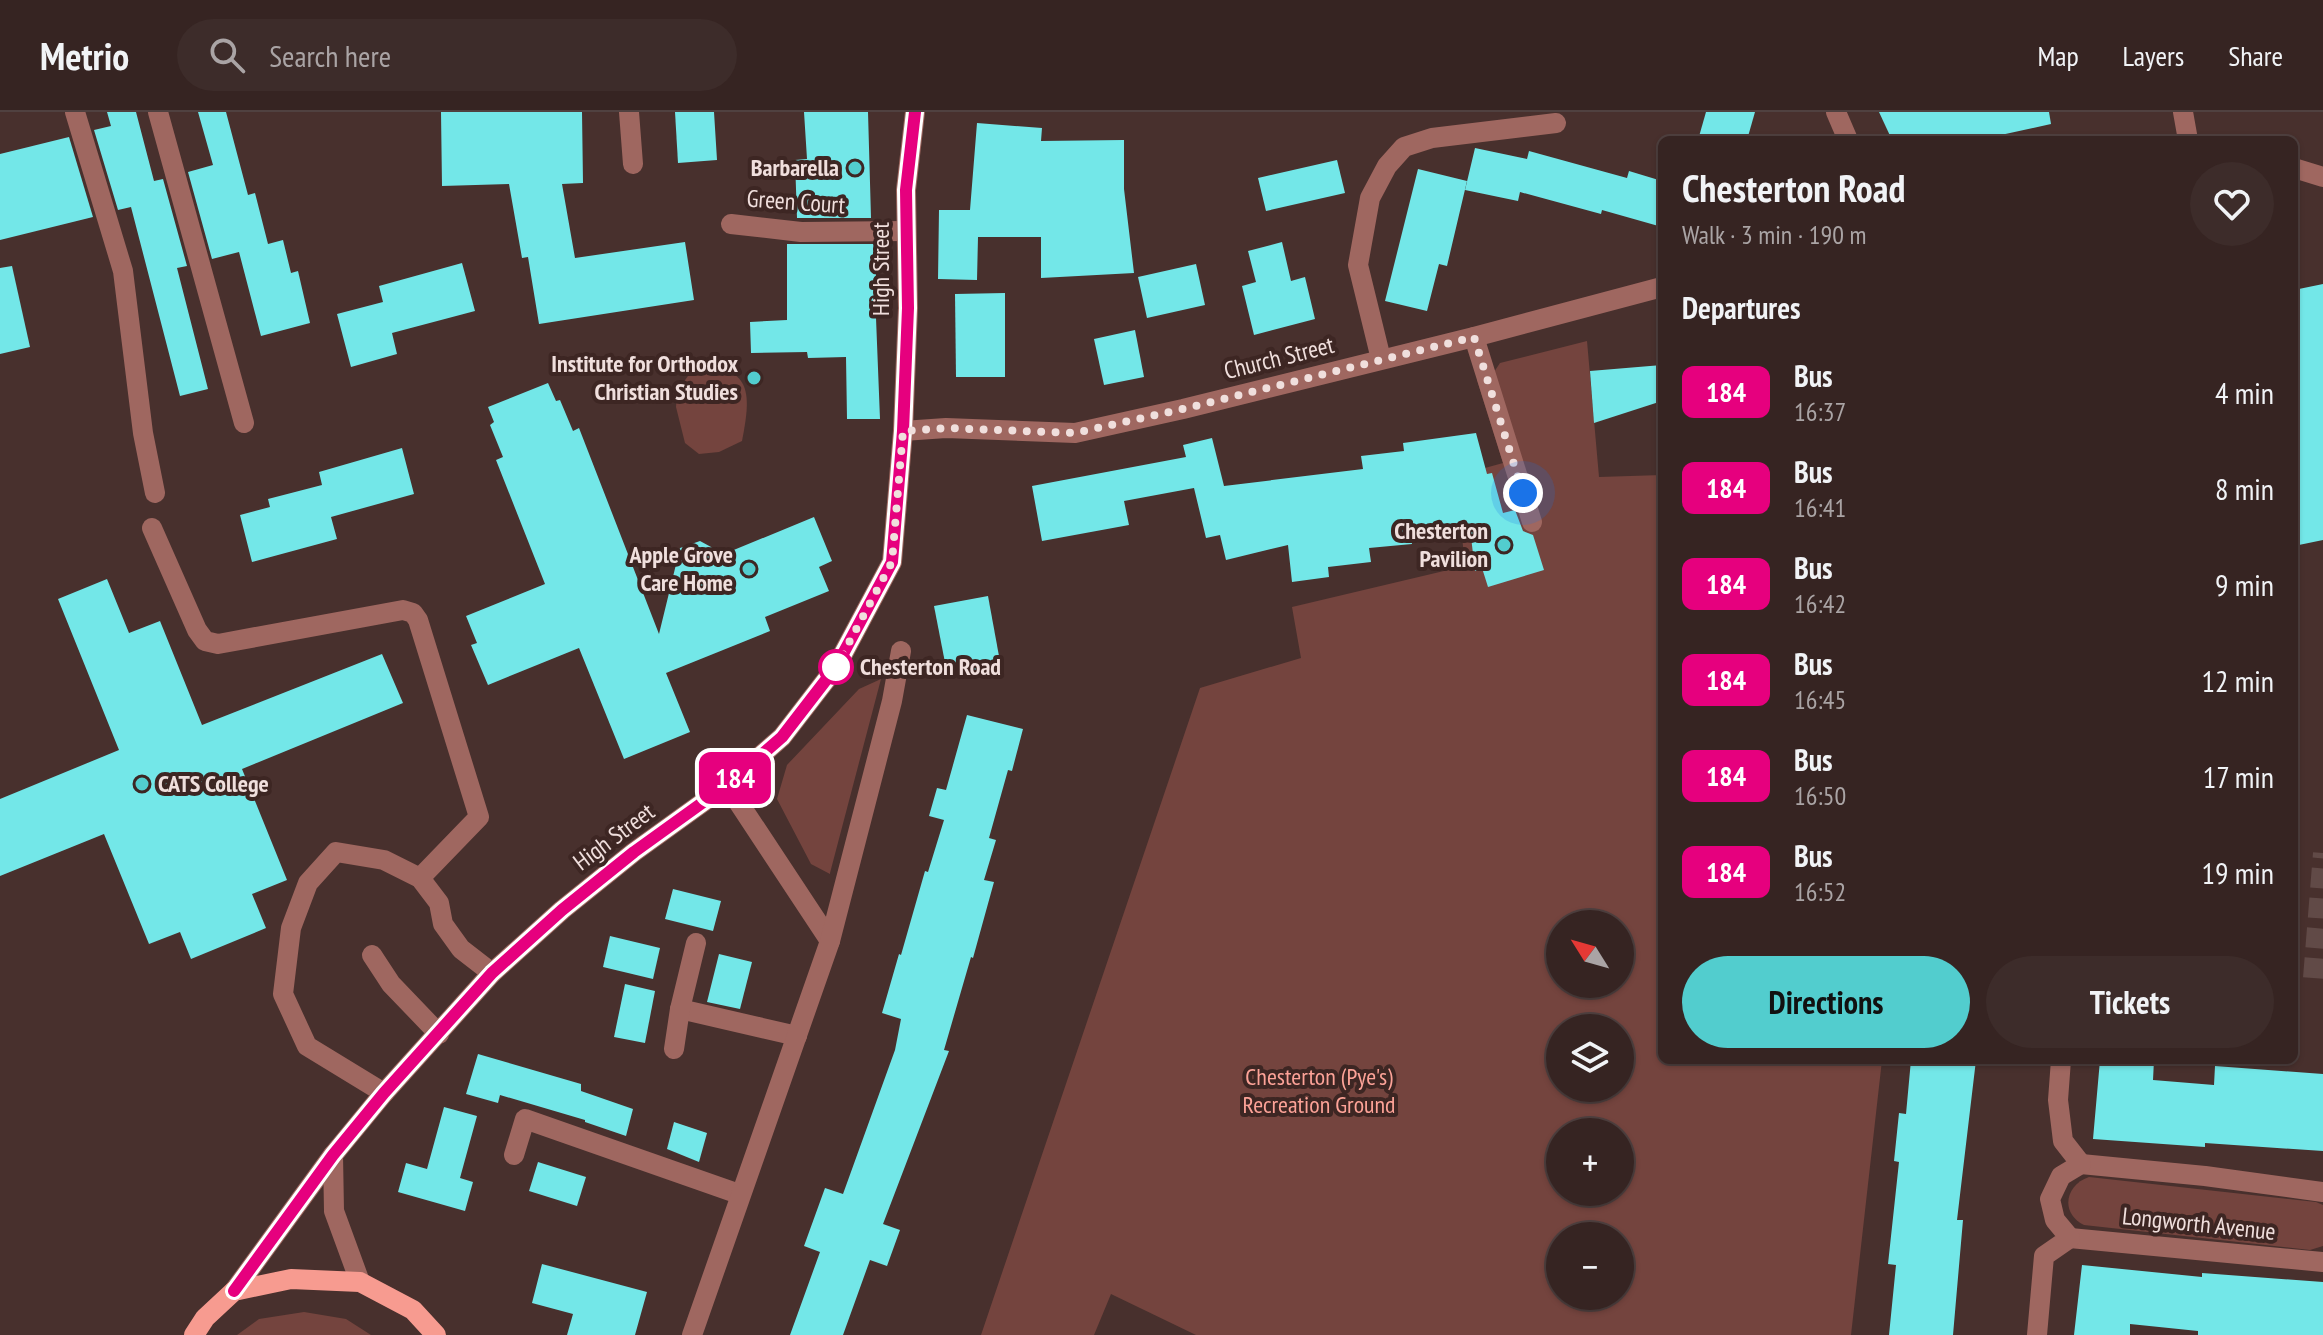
<!DOCTYPE html>
<html lang="en">
<head>
<meta charset="utf-8">
<style>
	body { margin:0; font-family:"PT Sans Narrow",sans-serif; background:#3d2c2a; color:#f1f3f6; height:100vh; display:flex; flex-direction:column; font-size:30px; white-space:nowrap }
	* { box-sizing:border-box; margin:0 }
	p { font-size:26px; color:#aaa4a5 }
	.icon { flex:none; width:44px; height:44px; fill:none; stroke:currentColor; stroke-width:2; stroke-linecap:round; stroke-linejoin:round }
	.map { position:relative; flex:1; overflow:hidden }
	.details { position:absolute; left:1658px; top:24px; width:640px; height:928px; display:flex; flex-direction:column; background:#362422; border-radius:12px; box-shadow:0 2px 6px #0004,0 0 0 2px #504140 }
	.details>* { flex:none }
	.badge { padding:0 16px; border-radius:12px; font-size:28px; line-height:52px }
	.needle { width:52px; rotate:307deg }
	.buttons { position:absolute; left:1546px; top:798px; display:grid; gap:16px }
	.buttons a { display:grid; place-items:center; width:88px; height:88px; border-radius:50%; background:#362422; box-shadow:0 2px 6px #0004,0 0 0 2px #504140; font-size:40px }
	.you { position:absolute; width:40px; height:40px; margin:-20px; border:6px solid #fff; border-radius:50%; background:#1a73e8; box-shadow:0 0 0 12px #1a73e833 }
	.map>.badge { position:absolute; translate:-50% -50%; box-shadow:0 0 0 4px #fff }
	h2 { padding:0 24px; font-size:30px; line-height:72px }
	.round { display:grid; place-items:center; flex:none; width:84px; height:84px; border-radius:42px; background:#3d2c2a }
	.headline { display:flex; align-items:center; justify-content:space-between; height:136px; padding:0 24px }
	h1 { font-size:38px; font-weight:700; line-height:60px }
	.cta { display:flex; gap:16px; margin-top:auto; padding:16px 24px }
	.cta a { flex:1; height:92px; border-radius:48px; background:#52cdce; color:#111; font-size:32px; font-weight:700; line-height:92px; text-align:center }
	.cta a+a { background:#3d2c2a; color:#f1f3f6 }
	ul { padding:0; list-style:none }
	li { display:flex; align-items:center; gap:24px; height:96px; padding:0 24px }
	li div { flex:1 }
	li b { display:block; font-size:30px }
	li em { font-style:normal }
	li .badge { min-width:88px; font-weight:700; text-align:center }
	header { display:flex; align-items:center; gap:48px; box-sizing:border-box; height:112px; padding:0 40px; background:#362422; border-bottom:2px solid #504140 }
	header strong { font-size:38px }
	nav { display:flex; gap:44px; margin-inline-start:auto; font-size:28px }
	.search { width:560px; height:72px; background:#3d2c2a; display:flex; align-items:center; gap:20px; box-sizing:border-box; padding:0 28px; border-radius:44px; color:#aaa4a5; font-size:30px }
	.map>svg:first-child { display:block }
	.green { fill:#74443e; fill-rule:evenodd }
	.building { fill:#73e7e8 }
	.lines { fill:none; stroke-linecap:round; stroke-linejoin:round }
	.minor-tunnel { stroke:#614a47; stroke-width:20; stroke-dasharray:20 10; stroke-linecap:butt }
	.minor { stroke:#9f6760; stroke-width:20 }
	.major { stroke:#f79b90; stroke-width:20 }
	.line-casing { stroke:#fff; stroke-width:18 }
	.line { stroke:#e6007e; stroke-width:12 }
	.walk { stroke:#f0dfdd; stroke-width:8; stroke-dasharray:0 14.4 }
	.poi-dot { fill:#52cdce; stroke:#3d2623; stroke-width:3 }
	.stop-dot { fill:#fff; stroke:#e6007e; stroke-width:4 }
	.labels { text-anchor:middle; stroke-width:8; stroke-linejoin:round; paint-order:stroke }
	.poi-label { font-size:24px; font-weight:bold; fill:#f0dfdd; stroke:#3d2623; text-anchor:end }
	.street-label { font-size:24px; fill:#f0dfdd; stroke:#3d2623 }
	.stop-label { font-size:24px; font-weight:bold; fill:#f0dfdd; stroke:#3d2623; text-anchor:start }
	.park-label { font-size:24px; fill:#fda398; stroke:#3d2623 }
</style>
</head>
<body>
<header>
<strong>Metrio</strong>
<div class="search"><svg class="icon" aria-label="search" viewBox="0 0 24 24"><circle cx="10" cy="10" r="6"/><path d="M15 15l6 6"/></svg>Search here</div>
<nav><a>Map</a><a>Layers</a><a>Share</a></nav>
</header>
<div class="map">
<svg width="2323" height="1223" viewBox="0 0 2323 1223">
	<rect width="100%" height="100%" fill="#48302d"/>
	<g class="green">
		<path d="M1587 229 1599 365 1662 363V948H1882L1851 1223H1196L1111 1182 1094 1223H981L1200 576 1301 546 1292 495 1465 454 1456 364 1503 351 1477 268 1492 263 1500 251ZM1560 812H1620V872H1560ZM1560 916H1620V976H1560ZM1560 1020H1620V1080H1560ZM1560 1124H1620V1184H1560Z"/>
		<path d="M704 257C756 254 749 292 742 329L719 340 699 342 685 331 676 295 677 280 690 261Z"/>
		<polygon points="881,567 830,761 830,762 811,752 777,687 787,653 859,577"/>
		<path d="M2089 1065 2316 1090 2323 1093V1134L2310 1138 2084 1113C2060 1101 2065 1073 2089 1065Z"/>
		<polygon points="304,1200 346,1207 371,1223 237,1223 259,1207"/>
	</g>
	<g class="building">
		<polygon points="107,0 136,0 154,69 163,67 187,154 177,156 208,277 180,284 131,95 118,98 94,18 111,14"/>
		<polygon points="198,0 226,0 248,83 255,81 268,132 283,128 291,161 298,159 310,211 261,224 239,140 212,147 188,60 213,53"/>
		<polygon points="441,0 582,0 583,71 562,72 575,146 685,130 694,188 539,212 528,145 522,146 509,72 442,74"/>
		<polygon points="675,0 714,0 717,48 678,51"/>
		<polygon points="804,0 868,0 871,106 797,106 795,48 807,47"/>
		<polygon points="1706,0 1755,0 1747,28 1698,28"/>
		<polygon points="1879,0 2049,0 2051,12 1978,28 1892,28"/>
		<polygon points="977,11 1042,16 1041,29 1124,28 1124,77 1134,161 1041,166 1041,125 978,125 977,168 938,167 939,98 970,98"/>
		<polygon points="69,25 93,105 0,128 0,42"/>
		<polygon points="1475,36 1527,47 1529,39 1627,66 1629,59 1662,69 1662,115 1602,98 1601,102 1520,80 1518,89 1465,78"/>
		<polygon points="1337,48 1345,81 1266,99 1258,66"/>
		<polygon points="1418,57 1467,69 1447,154 1439,152 1427,199 1385,189"/>
		<polygon points="1282,130 1291,169 1305,165 1315,207 1254,223 1242,174 1256,170 1248,139"/>
		<polygon points="787,132 876,132 876,206 880,307 847,307 846,245 808,246 807,240 751,241 750,210 787,208"/>
		<polygon points="462,151 475,199 392,221 397,242 351,255 337,202 383,190 379,174"/>
		<polygon points="1196,152 1205,193 1147,206 1138,165"/>
		<polygon points="12,154 30,235 0,242 0,156"/>
		<polygon points="2323,172 2323,428 2294,434 2294,178"/>
		<polygon points="1005,181 1005,265 956,265 955,182"/>
		<polygon points="1135,218 1144,265 1104,273 1094,227"/>
		<polygon points="1662,253 1662,289 1594,311 1590,259"/>
		<polygon points="548,271 556,289 560,288 573,319 579,316 659,522 680,436 700,429 724,442 814,405 832,449 819,455 829,479 765,505 770,519 666,561 690,620 624,647 579,536 488,573 471,533 477,531 466,504 545,472 496,348 503,345 490,313 494,310 488,295"/>
		<polygon points="1476,321 1487,362 1492,361 1503,401 1515,398 1523,419 1533,423 1544,458 1488,475 1482,456 1475,459 1470,416 1411,423 1412,432 1369,436 1371,450 1328,455 1329,465 1292,470 1288,433 1226,448 1220,423 1206,426 1194,376 1124,389 1129,413 1042,429 1032,374 1186,345 1183,333 1212,326 1224,374 1363,357 1361,344 1404,339 1403,331"/>
		<polygon points="402,336 414,382 331,405 337,427 252,450 240,403 270,395 268,387 322,373 319,360"/>
		<polygon points="107,467 129,521 160,509 202,613 382,542 403,591 242,657 287,768 252,782 266,816 191,847 180,820 149,832 104,722 0,764 0,687 119,638 58,487"/>
		<polygon points="988,484 1001,555 948,566 934,494"/>
		<polygon points="967,603 1023,617 1012,659 1008,658 989,726 996,728 984,768 994,770 973,846 971,845 944,938 949,939 883,1112 900,1118 887,1154 870,1148 843,1223 790,1223 820,1140 804,1134 825,1076 843,1082 895,938 901,907 882,901 899,842 901,843 925,759 928,760 944,708 929,704 937,676 946,678"/>
		<polygon points="673,777 721,789 713,819 665,807"/>
		<polygon points="610,824 660,836 653,867 603,855"/>
		<polygon points="719,842 752,850 740,897 707,890"/>
		<polygon points="625,872 655,879 645,931 614,925"/>
		<polygon points="478,942 581,972 581,979 633,997 626,1024 585,1010 585,1008 500,983 498,991 466,982"/>
		<polygon points="1911,948 1976,948 1957,1108 1963,1108 1953,1223 1889,1223 1896,1153 1888,1152 1899,1050 1894,1049 1899,1001 1906,1002"/>
		<polygon points="2100,948 2154,948 2153,968 2214,973 2215,954 2323,962 2323,1039 2205,1031 2205,1035 2093,1027"/>
		<polygon points="444,995 477,1004 460,1066 473,1070 465,1099 398,1080 406,1051 427,1057"/>
		<polygon points="674,1010 707,1021 699,1050 667,1037"/>
		<polygon points="538,1050 586,1065 577,1094 529,1079"/>
		<polygon points="542,1152 647,1180 635,1223 567,1223 573,1202 532,1191"/>
		<polygon points="2082,1153 2202,1165 2202,1161 2323,1170 2323,1223 2198,1223 2198,1219 2130,1212 2130,1223 2074,1223"/>
	</g>
	<g class="lines">
		<polyline class="minor-tunnel" points="2313,866 2323,741"/>
		<g class="minor">
			<polyline points="75,0 123,159 143,321 155,381"/>
			<polyline points="158,0 244,311"/>
			<polyline points="629,0 633,52"/>
			<polyline points="1836,0 1848,28"/>
			<polyline points="2183,0 2188,28"/>
			<polyline points="2294,56 2323,65"/>
			<polyline points="731,112 801,120 906,119"/>
			<polyline points="1474,225 1532,410"/>
			<polyline points="1381,247 1358,153 1370,86 1387,54 1404,35 1432,26 1556,11"/>
			<polyline points="903,319 946,316 1075,321 1183,297 1474,225 1662,175"/>
			<polyline points="152,416 197,518 205,529 218,532 403,498 413,501 418,508 479,705 420,766"/>
			<polyline points="727,673 830,829"/>
			<polyline points="372,843 391,872 439,922"/>
			<polyline points="680,897 797,924"/>
			<polyline points="674,937 680,897 696,831"/>
			<polyline points="384,981 307,934 283,882 291,816 308,771 336,740 384,748 420,766 439,791 443,812 461,837 492,861"/>
			<polyline points="333,1043 334,1099 360,1170"/>
			<polyline points="514,1043 525,1007 739,1082"/>
			<polyline points="2081,1052 2205,1064 2323,1080"/>
			<polyline points="2070,1126 2323,1150"/>
			<polyline points="234,1179 333,1043 384,981 492,861 562,798 634,740 727,673 782,625 836,555 892,450 903,319 908,196 906,78 915,0"/>
			<polyline points="692,1223 830,829 892,589 901,539"/>
			<polyline points="2037,1223 2044,1144 2070,1126 2055,1108 2050,1087 2061,1064 2081,1052 2063,1029 2058,988 2061,948"/>
		</g>
		<polyline class="major" points="194,1223 205,1206 234,1179 291,1167 360,1170 413,1198 436,1223"/>
	</g>
	<g class="lines">
		<defs>
			<polyline id="line" points="234,1179 333,1043 384,981 492,861 562,798 634,740 727,673 782,625 836,555 892,450 903,319 908,196 906,78 915,0"/>
		</defs>
		<use href="#line" class="line-casing"/>
		<use href="#line" class="line"/>
		<polyline class="walk" points="836,555 892,450 903,319 946,316 1075,321 1183,297 1474,225 1523,381"/>
	</g>
	<g class="poi-dot">
		<circle cx="855" cy="56" r="8"/>
		<circle cx="754" cy="266" r="8"/>
		<circle cx="1504" cy="433" r="8"/>
		<circle cx="749" cy="457" r="8"/>
		<circle cx="142" cy="672" r="8"/>
	</g>
	<circle class="stop-dot" cx="836" cy="555" r="16"/>
	<g class="labels">
		<g class="poi-label">
			<text x="839" y="64">Barbarella</text>
			<text x="738" y="260">Institute for Orthodox<tspan x="738" dy="28">Christian Studies</tspan></text>
			<text x="1488" y="427">Chesterton<tspan x="1488" dy="28">Pavilion</tspan></text>
			<text x="733" y="451">Apple Grove<tspan x="733" dy="28">Care Home</tspan></text>
			<text x="158" y="680" text-anchor="start">CATS College</text>
		</g>
		<g class="street-label">
			<text transform="translate(796 90) rotate(4)" y="8">Green Court</text>
			<text transform="translate(881 157) rotate(-90)" y="8">High Street</text>
			<text transform="translate(1279 246) rotate(-14)" y="8">Church Street</text>
			<text transform="translate(614 725) rotate(-37)" y="8">High Street</text>
			<text transform="translate(2199 1112) rotate(6)" y="8">Longworth Avenue</text>
		</g>
		<g class="stop-label">
			<text x="860" y="563">Chesterton Road</text>
		</g>
		<g class="park-label">
			<text x="1319" y="973">Chesterton (Pye's)<tspan x="1319" dy="28">Recreation Ground</tspan></text>
		</g>
	</g>
</svg>
<div class="buttons">
<a><svg class="needle" viewBox="-14 -14 28 28"><path d="M0-13l5 13h-10z" fill="#e53935"/><path d="M0 13l5-13h-10z" fill="#aaa4a5"/></svg></a>
<a><svg class="icon" aria-label="layers" viewBox="0 0 24 24"><path d="M12 4l9 5-9 5-9-5zM3 14l9 5 9-5"/></svg></a>
<a>+</a>
<a>−</a>
</div>
<div class="you" style="left:1523px;top:381px"></div>
<b class="badge" style="left:735px;top:666px;background:#e6007e;color:#fff">184</b>
<section class="details">
<div class="headline"><div><h1>Chesterton Road</h1><p>Walk · 3 min · 190 m</p></div><a class="round"><svg class="icon" aria-label="heart" viewBox="0 0 24 24"><path d="M12 20l-8-8c-3-5 5-10 8-4 3-6 11-1 8 4z"/></svg></a></div>
<h2>Departures</h2>
<ul>
<li><span class="badge" style="background:#e6007e;color:#fff">184</span><div><b>Bus</b><p>16:37</p></div><em>4 min</em></li>
<li><span class="badge" style="background:#e6007e;color:#fff">184</span><div><b>Bus</b><p>16:41</p></div><em>8 min</em></li>
<li><span class="badge" style="background:#e6007e;color:#fff">184</span><div><b>Bus</b><p>16:42</p></div><em>9 min</em></li>
<li><span class="badge" style="background:#e6007e;color:#fff">184</span><div><b>Bus</b><p>16:45</p></div><em>12 min</em></li>
<li><span class="badge" style="background:#e6007e;color:#fff">184</span><div><b>Bus</b><p>16:50</p></div><em>17 min</em></li>
<li><span class="badge" style="background:#e6007e;color:#fff">184</span><div><b>Bus</b><p>16:52</p></div><em>19 min</em></li>
</ul>
<div class="cta"><a>Directions</a><a>Tickets</a></div>
</section>
</div>
</body>
</html>
